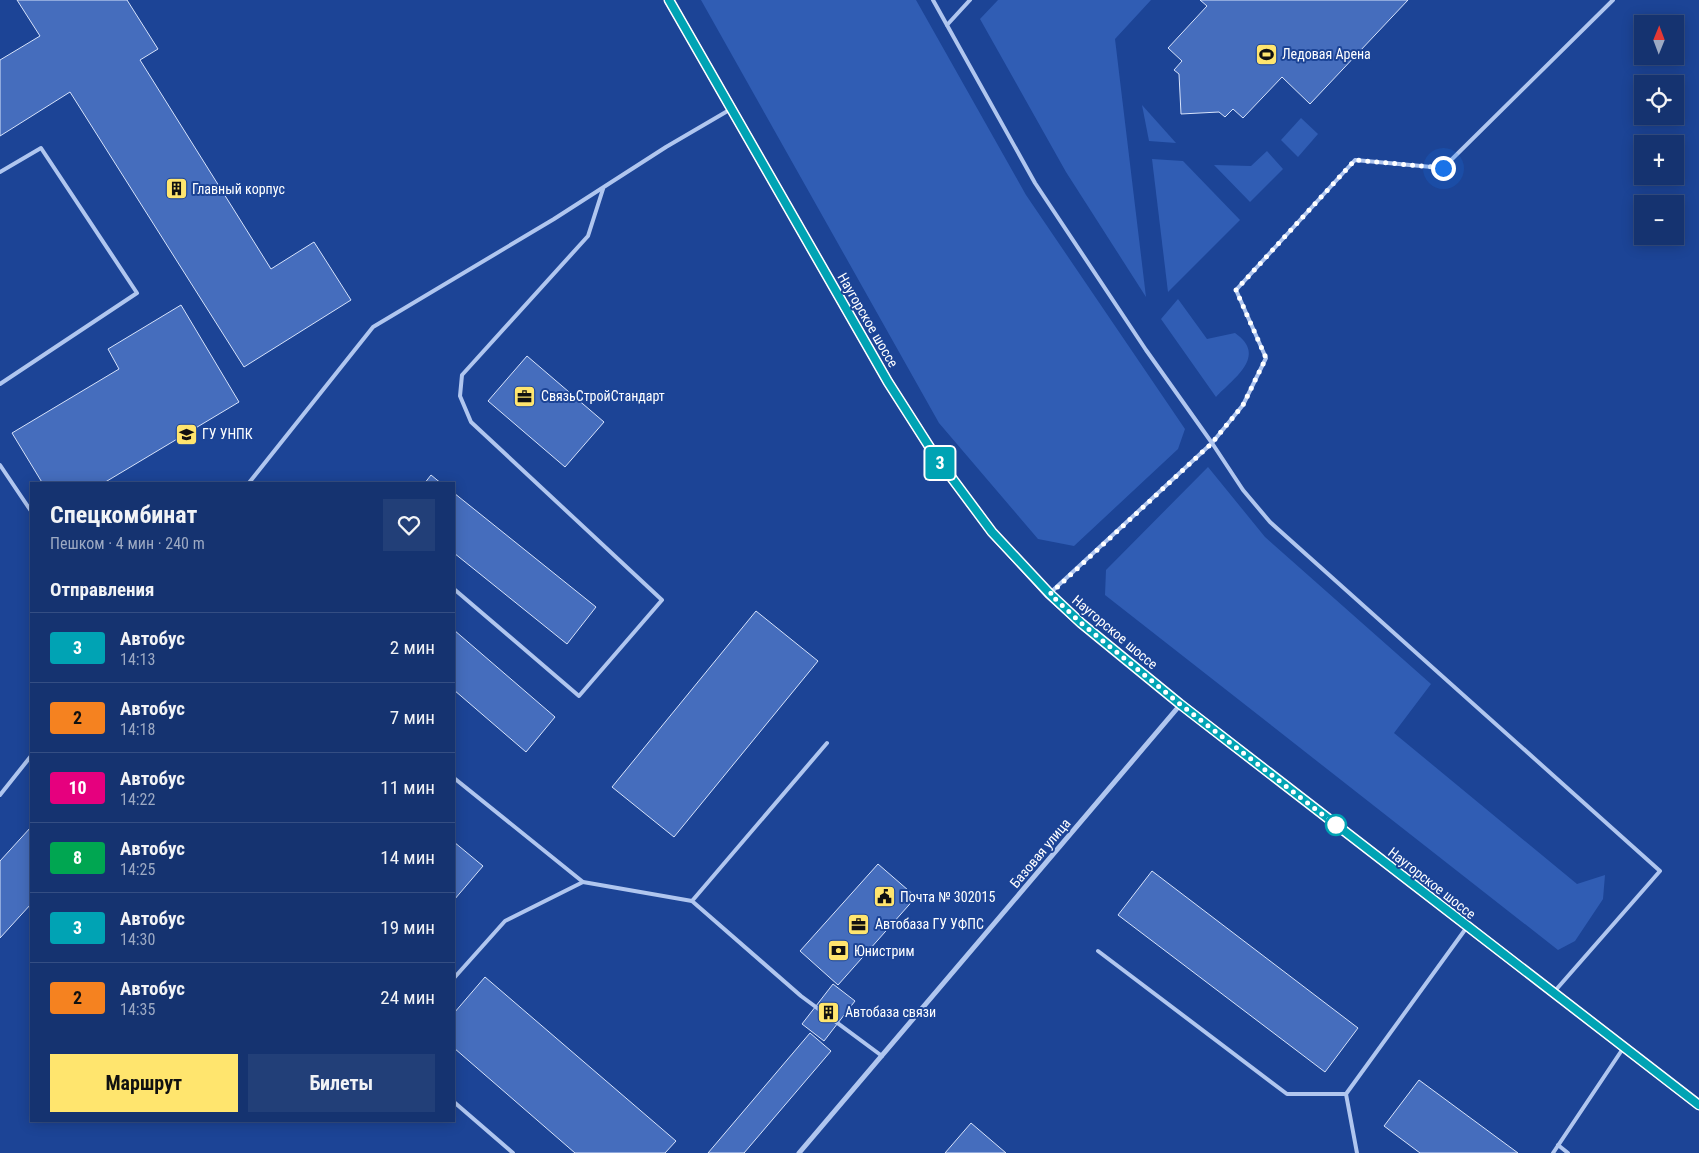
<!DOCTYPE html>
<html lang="ru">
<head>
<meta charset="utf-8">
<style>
	body { margin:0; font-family:"Roboto Condensed",sans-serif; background:#223f78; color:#f1f3f6; height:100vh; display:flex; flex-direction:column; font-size:19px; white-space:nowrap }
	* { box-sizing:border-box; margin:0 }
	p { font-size:16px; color:#9daac3 }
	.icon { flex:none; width:28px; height:28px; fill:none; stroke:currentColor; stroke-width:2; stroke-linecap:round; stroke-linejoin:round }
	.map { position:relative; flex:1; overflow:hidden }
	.drawer { position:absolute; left:30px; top:482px; width:425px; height:640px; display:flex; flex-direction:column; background:#153370; border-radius:0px; box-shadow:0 2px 12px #0003,0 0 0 1px #344e83 }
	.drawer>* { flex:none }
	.badge { padding:0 10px; border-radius:4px; font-size:18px; line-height:32px }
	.needle { width:32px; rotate:1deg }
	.controls { position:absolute; left:1634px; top:15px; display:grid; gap:10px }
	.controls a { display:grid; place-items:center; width:50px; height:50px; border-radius:0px; background:#153370; box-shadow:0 2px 12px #0003,0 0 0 1px #344e83; font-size:25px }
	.you { position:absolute; width:25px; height:25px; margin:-12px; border:4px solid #fff; border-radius:50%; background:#1a73e8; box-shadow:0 0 0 8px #1a73e833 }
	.map>.badge { position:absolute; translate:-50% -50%; box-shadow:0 0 0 2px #fff }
	h2 { padding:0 20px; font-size:19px; line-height:45px }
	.round { display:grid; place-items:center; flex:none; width:52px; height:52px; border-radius:0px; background:#223f78 }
	.head { display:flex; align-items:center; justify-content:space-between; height:85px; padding:0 20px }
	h1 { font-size:24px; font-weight:700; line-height:38px }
	.button { display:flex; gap:10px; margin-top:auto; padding:10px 20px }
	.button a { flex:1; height:58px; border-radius:0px; background:#ffe56e; color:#111; font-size:20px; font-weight:700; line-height:58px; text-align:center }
	.button a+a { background:#223f78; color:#f1f3f6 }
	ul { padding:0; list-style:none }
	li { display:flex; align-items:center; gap:15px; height:70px; padding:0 20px; border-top:1px solid #344e83 }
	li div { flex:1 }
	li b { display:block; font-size:19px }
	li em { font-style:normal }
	li .badge { min-width:55px; font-weight:700; text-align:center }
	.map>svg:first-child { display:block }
	.green { fill:#305db4 }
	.building { fill:#456dbd; stroke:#d7e3fb }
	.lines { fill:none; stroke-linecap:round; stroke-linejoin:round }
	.lane { stroke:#b0c6ef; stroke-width:4 }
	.street { stroke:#b0c6ef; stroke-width:5 }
	.secondary { stroke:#dde7fb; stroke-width:10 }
	.line-casing { stroke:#fff; stroke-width:11 }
	.line { stroke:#00a3b4; stroke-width:8 }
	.walk { stroke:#fff; stroke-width:5; stroke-dasharray:0 9 }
	.stop-dot { fill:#fff; stroke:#00a3b4; stroke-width:2.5 }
	.labels { text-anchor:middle; stroke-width:4; stroke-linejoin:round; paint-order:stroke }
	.poi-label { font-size:14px; fill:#fff; stroke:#1c4496; text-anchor:start }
	.street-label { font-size:14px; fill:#fff; stroke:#1c4496 }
</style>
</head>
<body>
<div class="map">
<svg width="1699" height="1153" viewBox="0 0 1699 1153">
	<rect width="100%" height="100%" fill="#1c4496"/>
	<g class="green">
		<polygon points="701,0 916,0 1026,195 1185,429 1178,449 1074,546 1038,539 939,423"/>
		<polygon points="998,0 1151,0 1115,39 1146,297 1066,172 980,19"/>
		<polygon points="1142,105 1176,143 1149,141"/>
		<polygon points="1301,118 1318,134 1298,157 1281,140"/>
		<polygon points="1267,151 1283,169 1250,202 1214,165 1251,166"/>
		<polygon points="1152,159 1183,161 1240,220 1168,292"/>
		<path d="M1178 299 1207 339 1235 333C1268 356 1234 378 1216 397L1161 319Z"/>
		<polygon points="1208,467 1265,537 1431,684 1394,733 1577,884 1605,875 1603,899 1575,941 1558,950 1105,595 1106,570"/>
	</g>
	<g class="building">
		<polygon points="17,0 127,0 158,49 140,60 271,269 314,242 351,300 244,367 70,92 0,136 0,60 40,36"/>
		<polygon points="1200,0 1408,0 1310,104 1282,77 1243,118 1233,109 1225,117 1219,112 1181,114 1179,74 1174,70 1182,61 1168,48 1207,6"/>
		<polygon points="181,305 239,402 102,484 43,484 12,433 119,369 108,349"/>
		<polygon points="527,356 604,422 565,467 488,401"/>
		<polygon points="431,475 442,484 424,484"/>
		<polygon points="454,493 596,607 567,644 454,553"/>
		<polygon points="756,611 818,661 674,837 612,787"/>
		<polygon points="454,630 555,717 526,752 454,690"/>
		<polygon points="31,827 31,904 0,938 0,861"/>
		<polygon points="454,842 483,866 454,900"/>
		<polygon points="878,864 916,897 838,985 800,951"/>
		<polygon points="1152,871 1358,1028 1325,1072 1118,915"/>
		<polygon points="485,977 676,1141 665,1153 575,1153 454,1048 454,1013"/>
		<polygon points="833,984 855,1001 824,1041 802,1024"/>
		<polygon points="810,1033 831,1051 744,1153 708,1153"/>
		<polygon points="1419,1080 1518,1153 1420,1153 1384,1126"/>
		<polygon points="971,1123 1006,1153 945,1153"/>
	</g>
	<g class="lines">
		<g class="lane">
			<polyline points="933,0 1035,183 1146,350 1212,443 1243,490 1270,522 1660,871 1554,992"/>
			<polyline points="947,25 970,0"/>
			<polyline points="0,172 41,148 137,293 0,384"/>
			<polyline points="0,465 31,511"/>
			<polyline points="248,484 373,327 554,219 666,147 731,109"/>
			<polyline points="454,589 579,696 662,600 471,422 460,396 462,375 588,236 603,189"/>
			<polyline points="1049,594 1212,443 1243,405 1266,358 1236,290 1355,160 1443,168 1613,0"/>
			<polyline points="827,743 692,901 801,996 882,1056"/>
			<polyline points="454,778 583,882 692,901"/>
			<polyline points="0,795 31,756"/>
			<polyline points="1098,951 1287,1094 1346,1094 1467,927"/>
			<polyline points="454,978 505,921 583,882"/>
			<polyline points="1346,1094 1357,1153"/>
			<polyline points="454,1102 513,1153"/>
			<polyline points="1558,1145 1568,1153"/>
			<polyline points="1553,1153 1624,1047"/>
		</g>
		<polyline class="street" points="799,1153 1180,705"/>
		<polyline class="secondary" points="669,0 888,382 934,454 992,532 1049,594 1081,623 1180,704 1699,1105"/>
	</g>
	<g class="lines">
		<defs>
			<polyline id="line" points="669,0 888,382 934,454 992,532 1050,594 1081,623 1180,704 1699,1105"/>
		</defs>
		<use href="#line" class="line-casing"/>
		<use href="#line" class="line"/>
		<polyline class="walk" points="1336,825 1180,704 1081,623 1050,594 1212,443 1243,405 1266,358 1236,290 1355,160 1443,168"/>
	</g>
	<defs>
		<symbol id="stadium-square" viewBox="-11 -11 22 22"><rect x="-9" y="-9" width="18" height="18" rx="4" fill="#ffe56e" stroke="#1c4496"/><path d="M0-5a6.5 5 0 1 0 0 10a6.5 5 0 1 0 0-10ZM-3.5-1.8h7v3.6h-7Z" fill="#111"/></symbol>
		<symbol id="building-square" viewBox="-11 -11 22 22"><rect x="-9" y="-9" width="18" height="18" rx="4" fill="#ffe56e" stroke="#1c4496"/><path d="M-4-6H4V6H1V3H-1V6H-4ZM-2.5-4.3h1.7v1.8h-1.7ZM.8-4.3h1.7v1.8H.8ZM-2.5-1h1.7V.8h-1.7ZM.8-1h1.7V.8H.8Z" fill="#111"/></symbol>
		<symbol id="office-square" viewBox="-11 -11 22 22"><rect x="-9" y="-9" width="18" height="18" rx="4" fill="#ffe56e" stroke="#1c4496"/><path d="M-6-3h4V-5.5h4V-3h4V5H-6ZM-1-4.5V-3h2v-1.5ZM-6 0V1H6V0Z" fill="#111"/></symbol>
		<symbol id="university-square" viewBox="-11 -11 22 22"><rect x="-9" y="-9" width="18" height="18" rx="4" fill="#ffe56e" stroke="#1c4496"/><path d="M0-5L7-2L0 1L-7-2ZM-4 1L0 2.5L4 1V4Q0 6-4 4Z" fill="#111"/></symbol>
		<symbol id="civic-square" viewBox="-11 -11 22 22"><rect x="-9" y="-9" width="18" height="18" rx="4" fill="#ffe56e" stroke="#1c4496"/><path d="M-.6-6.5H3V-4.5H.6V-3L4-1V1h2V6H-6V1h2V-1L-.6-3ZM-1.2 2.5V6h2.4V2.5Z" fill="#111"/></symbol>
		<symbol id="bank-square" viewBox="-11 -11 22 22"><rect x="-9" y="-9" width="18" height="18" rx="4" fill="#ffe56e" stroke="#1c4496"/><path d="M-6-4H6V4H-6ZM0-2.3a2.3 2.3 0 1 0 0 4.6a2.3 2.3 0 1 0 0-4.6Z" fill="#111"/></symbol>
	</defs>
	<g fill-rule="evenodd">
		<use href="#stadium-square" x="1254" y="42" width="25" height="25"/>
		<use href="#building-square" x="164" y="176" width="25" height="25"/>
		<use href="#office-square" x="512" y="384" width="25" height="25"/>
		<use href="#university-square" x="174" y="422" width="25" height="25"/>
		<use href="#civic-square" x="872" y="884" width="25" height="25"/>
		<use href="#office-square" x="846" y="912" width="25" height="25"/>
		<use href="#bank-square" x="826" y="938" width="25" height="25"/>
		<use href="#building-square" x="816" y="1000" width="25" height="25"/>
	</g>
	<circle class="stop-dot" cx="1336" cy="825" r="10"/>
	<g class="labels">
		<g class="poi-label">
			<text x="1282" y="59">Ледовая Арена</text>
			<text x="192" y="194">Главный корпус</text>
			<text x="541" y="401">СвязьСтройСтандарт</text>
			<text x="202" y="439">ГУ УНПК</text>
			<text x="900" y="902">Почта № 302015</text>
			<text x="875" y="929">Автобаза ГУ УФПС</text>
			<text x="854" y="956">Юнистрим</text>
			<text x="845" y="1017">Автобаза связи</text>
		</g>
		<g class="street-label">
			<text transform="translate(868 320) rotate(60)" y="5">Наугорское шоссе</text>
			<text transform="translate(1115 632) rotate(40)" y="5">Наугорское шоссе</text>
			<text transform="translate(1040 853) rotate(-50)" y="5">Базовая улица</text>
			<text transform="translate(1432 883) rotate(38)" y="5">Наугорское шоссе</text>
		</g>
	</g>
</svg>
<div class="controls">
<a><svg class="needle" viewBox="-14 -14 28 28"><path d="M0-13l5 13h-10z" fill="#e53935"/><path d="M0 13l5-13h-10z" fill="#9daac3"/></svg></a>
<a><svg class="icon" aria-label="locate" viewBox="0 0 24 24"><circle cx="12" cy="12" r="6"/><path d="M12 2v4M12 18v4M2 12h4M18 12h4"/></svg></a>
<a>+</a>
<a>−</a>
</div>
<div class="you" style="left:1443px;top:168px"></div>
<b class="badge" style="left:940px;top:463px;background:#00a3b4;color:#fff">3</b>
<section class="drawer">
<div class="head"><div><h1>Спецкомбинат</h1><p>Пешком · 4 мин · 240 m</p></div><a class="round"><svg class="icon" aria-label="heart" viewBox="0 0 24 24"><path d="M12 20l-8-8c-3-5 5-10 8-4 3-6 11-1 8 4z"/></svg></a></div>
<h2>Отправления</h2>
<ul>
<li><span class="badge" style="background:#00a3b4;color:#fff">3</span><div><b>Автобус</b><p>14:13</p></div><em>2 мин</em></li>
<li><span class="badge" style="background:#f58220;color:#111">2</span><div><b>Автобус</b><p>14:18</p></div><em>7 мин</em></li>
<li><span class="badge" style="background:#e6007e;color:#fff">10</span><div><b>Автобус</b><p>14:22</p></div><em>11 мин</em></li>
<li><span class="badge" style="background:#00a651;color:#fff">8</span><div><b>Автобус</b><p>14:25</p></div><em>14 мин</em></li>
<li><span class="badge" style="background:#00a3b4;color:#fff">3</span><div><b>Автобус</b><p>14:30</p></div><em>19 мин</em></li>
<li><span class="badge" style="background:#f58220;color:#111">2</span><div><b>Автобус</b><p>14:35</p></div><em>24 мин</em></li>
</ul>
<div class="button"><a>Маршрут</a><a>Билеты</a></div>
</section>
</div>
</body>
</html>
